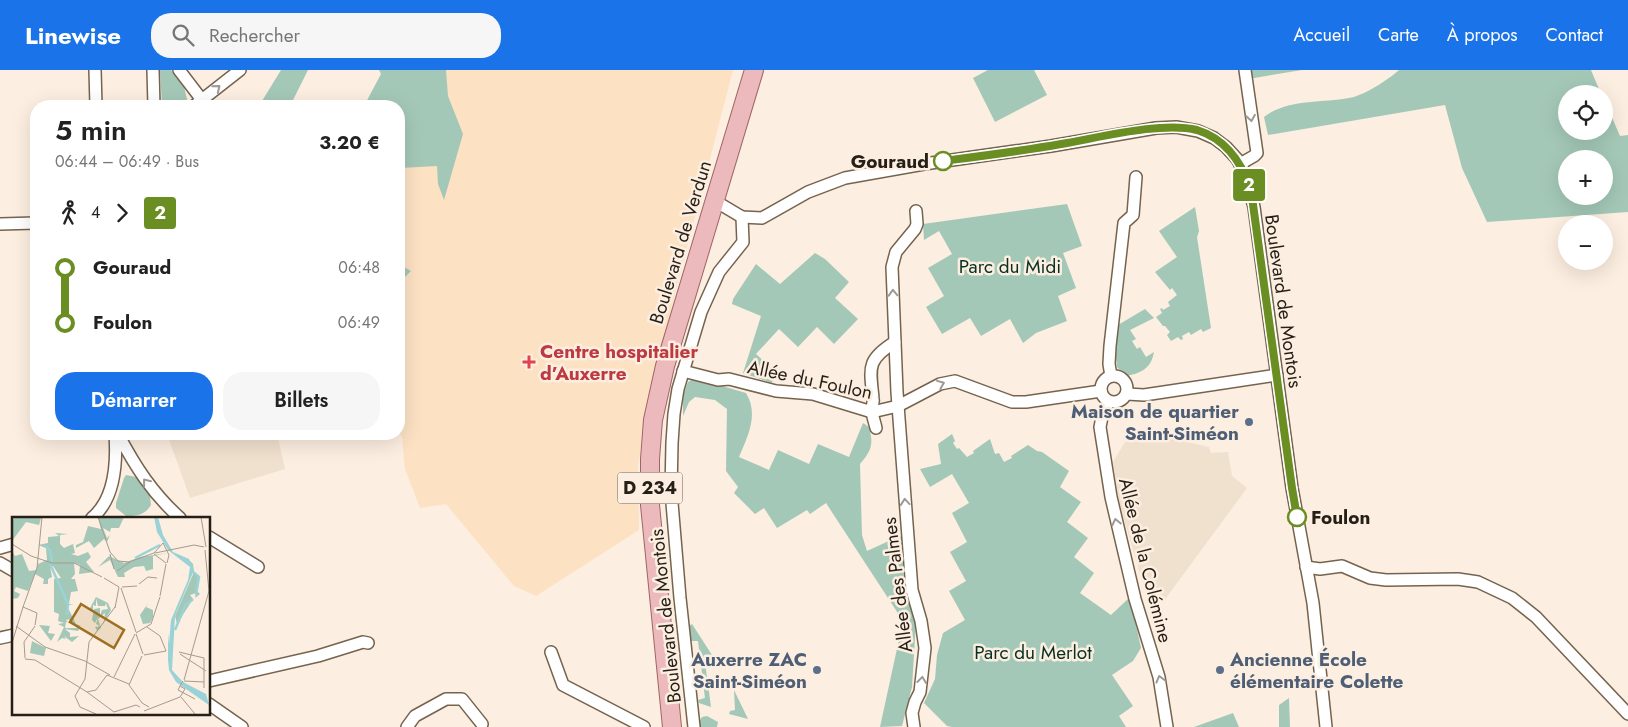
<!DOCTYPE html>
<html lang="fr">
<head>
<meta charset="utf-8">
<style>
	body { margin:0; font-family:Jost,sans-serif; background:#f6f6f6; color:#222; height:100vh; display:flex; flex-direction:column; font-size:19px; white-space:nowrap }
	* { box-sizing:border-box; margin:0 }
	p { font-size:16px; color:#767676 }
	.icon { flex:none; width:28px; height:28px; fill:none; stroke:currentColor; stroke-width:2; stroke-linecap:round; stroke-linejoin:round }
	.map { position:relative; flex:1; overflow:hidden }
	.drawer { position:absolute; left:30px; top:30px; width:375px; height:340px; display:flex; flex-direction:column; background:#fff; border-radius:20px; box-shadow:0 5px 20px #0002 }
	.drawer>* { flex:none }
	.badge { padding:0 10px; border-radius:4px; font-size:18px; line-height:32px }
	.buttons { position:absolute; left:1558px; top:15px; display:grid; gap:10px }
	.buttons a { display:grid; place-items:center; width:55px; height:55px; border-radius:50%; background:#fff; box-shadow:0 5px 20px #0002; font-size:25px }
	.map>.badge { position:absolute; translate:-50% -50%; box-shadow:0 0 0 2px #fff }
	.legs { display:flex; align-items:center; gap:8px; height:55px; padding:0 25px; font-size:16px }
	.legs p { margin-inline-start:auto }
	.summary { display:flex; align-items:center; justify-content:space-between; height:85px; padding:0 25px }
	h1 { font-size:28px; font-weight:600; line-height:38px }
	.action { display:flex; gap:10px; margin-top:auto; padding:10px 25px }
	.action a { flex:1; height:58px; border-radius:20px; background:#1a73e8; color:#fff; font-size:20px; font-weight:600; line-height:58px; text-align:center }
	.action a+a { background:#f6f6f6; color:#222 }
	ul { padding:0 25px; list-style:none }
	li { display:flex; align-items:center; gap:18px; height:55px; font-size:19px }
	li i { display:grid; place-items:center; width:8px; height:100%; margin:0 6px; background:currentColor }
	li i::after { content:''; width:12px; height:12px; margin:-6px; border:4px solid; border-radius:50%; background:#fff }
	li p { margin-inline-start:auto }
	li:first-child i { background:linear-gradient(#0000 50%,currentColor 0) }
	li:last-child i { background:linear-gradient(currentColor 50%,#0000 0) }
	header { display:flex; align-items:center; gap:30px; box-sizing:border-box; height:70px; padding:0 25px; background:#1a73e8; color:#fff }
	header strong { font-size:24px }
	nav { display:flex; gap:28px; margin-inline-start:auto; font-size:18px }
	.search { width:350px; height:45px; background:#f6f6f6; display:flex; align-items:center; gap:12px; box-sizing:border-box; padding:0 18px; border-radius:20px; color:#767676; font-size:19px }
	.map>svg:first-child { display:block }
	.built { fill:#fce1c3 }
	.education { fill:#f0e0ce }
	.green { fill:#a4c8b7; fill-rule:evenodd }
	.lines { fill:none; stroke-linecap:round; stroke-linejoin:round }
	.street-casing { stroke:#75634e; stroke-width:14 }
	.primary-casing { stroke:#9f6565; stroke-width:20 }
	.street { stroke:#fff; stroke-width:11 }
	.primary { stroke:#ecb9bc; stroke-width:18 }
	.oneway { stroke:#9d9a96 }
	.line-1-casing { stroke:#fff; stroke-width:11 }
	.line-1 { stroke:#6b8e23; stroke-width:8 }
	.stop-1-dot { fill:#fff; stroke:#6b8e23; stroke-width:2.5 }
	.health-dot { fill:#e0444e; stroke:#fceee0; stroke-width:2 }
	.service-dot { fill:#5c6f8a; stroke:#fceee0; stroke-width:2 }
	.labels { text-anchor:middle; stroke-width:5; stroke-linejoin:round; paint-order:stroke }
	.shield { fill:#fceee0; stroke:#665d53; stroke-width:1 }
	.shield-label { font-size:18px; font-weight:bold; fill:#261f16 }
	.stop-label { font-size:19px; font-weight:bold; fill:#261f16; stroke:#fceee0; text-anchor:end }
	.street-label { font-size:19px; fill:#261f16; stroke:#fceee0 }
	.park-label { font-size:19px; fill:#083122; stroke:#fceee0 }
	.health-label { font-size:19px; font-weight:bold; fill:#be3a42; stroke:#fceee0; text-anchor:start }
	.service-label { font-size:19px; font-weight:bold; fill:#4e5e75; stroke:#fceee0; text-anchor:end }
	.inset-river { fill:none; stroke:#9ad3d7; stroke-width:2.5 }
	.inset-road { fill:none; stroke:#a69b8f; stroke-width:1 }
	.view { fill:#9d7020; fill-opacity:0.15; stroke:#9d7020; stroke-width:2.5 }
	.inset-edge { fill:none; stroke:#261f16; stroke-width:2.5 }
</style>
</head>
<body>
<header>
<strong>Linewise</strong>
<div class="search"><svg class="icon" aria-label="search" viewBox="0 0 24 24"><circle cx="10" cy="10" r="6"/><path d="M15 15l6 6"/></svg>Rechercher</div>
<nav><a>Accueil</a><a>Carte</a><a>À propos</a><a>Contact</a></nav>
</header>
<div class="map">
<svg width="1628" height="657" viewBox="0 0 1628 657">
	<rect width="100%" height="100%" fill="#fceee0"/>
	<polygon class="built" points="383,0 733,0 672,235 645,350 638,396 639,460 536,526 514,516 446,434 420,438 405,399 402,367 399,361 399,36 370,36"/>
	<g class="education">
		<polygon points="167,364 277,364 285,399 190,428"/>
		<polygon points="1170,368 1209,377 1211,383 1228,382 1232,406 1247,418 1163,532 1144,517 1119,432 1113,392 1125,372 1150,371"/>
	</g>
	<g class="green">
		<polygon points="160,0 171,0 184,17 187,29 183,36 162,36"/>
		<polygon points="281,0 308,0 290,36 259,36"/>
		<polygon points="379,0 446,0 448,26 463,64 444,130 438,114 437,96 400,98 399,100 399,36 364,36 381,4"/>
		<polygon points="988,0 1034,0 1047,25 995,52 973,8"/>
		<polygon points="1248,0 1302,0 1248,9"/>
		<path d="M1399 0H1591L1601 24H1566V61H1604V29L1620 66 1628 65V142L1487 152 1462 98 1445 35 1268 65 1264 47C1287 29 1321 33 1349 28 1363 26 1388 10 1399 0ZM1566 89H1604V126H1566Z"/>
		<polygon points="1067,134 1082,176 1063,183 1076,218 1058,226 1067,251 1036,263 1023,273 1010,249 981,266 970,248 942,264 926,237 944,226 928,198 952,184 939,161 924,170 923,154"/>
		<polygon points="1195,137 1199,161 1197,167 1211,258 1203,262 1201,259 1191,265 1189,262 1182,266 1183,269 1181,270 1178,267 1171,271 1167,265 1170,262 1165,256 1163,256 1156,247 1162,243 1160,239 1162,238 1163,240 1170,236 1168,232 1177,225 1172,218 1170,220 1155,202 1177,187 1159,161"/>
		<polygon points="815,183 825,189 849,212 835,228 858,249 834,274 817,257 798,277 779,259 756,284 775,301 772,313 743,303 761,246 732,234 733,229 756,194 780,214"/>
		<polygon points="399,194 411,201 399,213"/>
		<path d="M1145 239 1154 248 1130 260 1136 269 1132 271 1137 279 1140 277 1146 287 1154 282C1151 299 1141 303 1126 306L1117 297 1115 278 1118 255Z"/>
		<path d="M695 308 746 323C759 344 748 366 739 387L769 400 778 380 809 394 818 374 849 387 863 353 869 357C874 375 871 381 860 394L862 465 867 481 902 465 904 516 916 551 912 617 902 656 880 657 903 551 826 433 810 444 807 440 777 458 764 438 755 444 734 423 738 417 726 401 727 339 715 330 695 327 689 332 683 346V325L688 312Z"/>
		<polygon points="952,364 955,371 953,373 957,379 959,378 967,387 974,383 973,381 990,369 995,384 999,383 1004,392 1012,388 1011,386 1028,375 1037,381 1042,382 1069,401 1060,417 1081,432 1067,452 1088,468 1074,487 1094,503 1080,523 1111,545 1130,527 1141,578 1133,591 1112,605 1133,636 1119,646 1126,657 952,657 947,656 924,633 935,609 937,585 943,563 965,550 949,521 966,511 950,482 967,472 952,443 969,433 952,404 930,417 920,399 941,394 938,374"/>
		<path d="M126 405 136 407 150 426 151 435C145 445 137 446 126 446L116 438V433L124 408Z"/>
		<polygon points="692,554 712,585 704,585 711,637 699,633 698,630 705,628 698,571 690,571 689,556"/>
		<polygon points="734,620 748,649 729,644 730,641 735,640"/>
		<polygon points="1289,628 1290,657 1279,657 1279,635"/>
		<polygon points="1233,643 1239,657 1194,657"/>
		<polygon points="707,646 718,652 717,657 700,657 700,650 702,647"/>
	</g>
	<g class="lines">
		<defs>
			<g id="street">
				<polyline points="95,0 96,36"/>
				<polyline points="153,0 154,36"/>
				<polyline points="179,0 202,30"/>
				<polyline points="194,36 240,0"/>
				<polyline points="1240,94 1254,86 1257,83 1245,0"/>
				<polyline points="715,131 742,147 762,148 808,122 845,108 924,94 1051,76 1156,58 1176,57 1198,61 1214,68 1226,77 1237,89 1245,103 1254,137 1292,418 1313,533 1326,657"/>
				<polyline points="0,154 36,153"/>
				<polyline points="683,301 718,310 729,309 776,321 813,324 872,342 898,336 940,314 955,311 1012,332 1026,332 1101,321"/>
				<circle cx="1114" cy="319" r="13"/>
				<polyline points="1111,306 1109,294 1110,276 1124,153 1133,145 1136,107"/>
				<polyline points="1127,324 1144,325 1277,305"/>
				<polyline points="1109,332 1103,342 1100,357 1111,427 1135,529 1159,607 1167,657"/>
				<path d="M876 358C875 353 872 346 872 339 872 335 874 332 873 328 870 298 866 290 895 272"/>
				<path d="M118 364C135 396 152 423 180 448"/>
				<path d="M92 448C115 429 117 392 115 364"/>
				<polyline points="209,467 258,497"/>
				<polyline points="0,478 14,474"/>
				<polyline points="0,493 14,501"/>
				<polyline points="1306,497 1320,499 1342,496 1370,508 1386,510 1458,509 1478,512 1512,528 1536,547 1628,644"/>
				<polyline points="0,568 14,565"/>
				<polyline points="551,582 563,615 644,657"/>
				<polyline points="209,611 318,586 363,572 368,573"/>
				<polyline points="209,634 242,657"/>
				<polyline points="407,657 415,646 446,629 462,629 482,654"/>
				<polyline points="694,657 680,528 671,421 672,373 674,344 678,319 701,242 719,202 743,172 742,147"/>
				<polyline points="914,657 912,643 915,632 920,622 925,578 921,551 912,520 897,322 892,197 896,182 915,159 917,154 916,141"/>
			</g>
			<polyline id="primary" points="672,657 650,435 650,389 653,350 665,296 754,0"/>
		</defs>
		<use href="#street" class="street-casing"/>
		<use href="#primary" class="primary-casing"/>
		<use href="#street" class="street"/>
		<use href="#primary" class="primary"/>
	</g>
	<defs><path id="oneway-chevron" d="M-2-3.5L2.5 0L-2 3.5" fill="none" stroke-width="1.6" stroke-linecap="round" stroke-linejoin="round" transform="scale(1.25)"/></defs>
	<g class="oneway">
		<use href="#oneway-chevron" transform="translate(217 18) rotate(-39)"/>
		<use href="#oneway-chevron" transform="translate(1251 48) rotate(81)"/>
		<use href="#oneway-chevron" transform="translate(893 223) rotate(-92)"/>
		<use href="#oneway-chevron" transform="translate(941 314) rotate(-22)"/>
		<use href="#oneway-chevron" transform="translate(146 412) rotate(-128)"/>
		<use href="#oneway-chevron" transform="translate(905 432) rotate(-95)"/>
		<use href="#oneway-chevron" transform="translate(1116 452) rotate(-103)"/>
		<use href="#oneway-chevron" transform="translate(1160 609) rotate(-105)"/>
		<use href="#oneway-chevron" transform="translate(922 610) rotate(-83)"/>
	</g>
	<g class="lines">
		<defs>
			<path id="line-1" d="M943 91C982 86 1022 81 1061 74 1098 68 1161 51 1197 60 1226 69 1242 93 1251 120L1292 418 1297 447"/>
		</defs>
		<use href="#line-1" class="line-1-casing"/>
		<use href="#line-1" class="line-1"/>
	</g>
	<g class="stop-1-dot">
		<circle cx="943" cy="91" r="9"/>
		<circle cx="1297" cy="447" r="9"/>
	</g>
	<path class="health-dot" d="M526.5 284.5h5v5h5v5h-5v5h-5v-5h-5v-5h5z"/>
	<g class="service-dot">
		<circle cx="1249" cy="352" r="5"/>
		<circle cx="817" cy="600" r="5"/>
		<circle cx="1220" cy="600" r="5"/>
	</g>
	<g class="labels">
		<rect class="shield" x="617.5" y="402.5" width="65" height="31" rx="4"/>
		<g class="shield-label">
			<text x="650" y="424">D 234</text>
		</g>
		<g class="stop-label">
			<text x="929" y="98">Gouraud</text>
			<text x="1311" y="454" text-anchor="start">Foulon</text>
		</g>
		<g class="street-label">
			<text transform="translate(680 172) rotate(-73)" y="7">Boulevard de Verdun</text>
			<text transform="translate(1284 231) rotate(82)" y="7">Boulevard de Montois</text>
			<text transform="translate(810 309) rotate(12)" y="7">Allée du Foulon</text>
			<text transform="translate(1146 490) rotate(76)" y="7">Allée de la Colémine</text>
			<text transform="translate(897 515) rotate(-97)" y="7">Allée des Palmes</text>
			<text transform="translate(665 546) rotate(-96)" y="7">Boulevard de Montois</text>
		</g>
		<g class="park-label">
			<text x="1010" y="203">Parc du Midi</text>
			<text x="1033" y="589">Parc du Merlot</text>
		</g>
		<g class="health-label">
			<text x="540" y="288">Centre hospitalier<tspan x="540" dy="22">d’Auxerre</tspan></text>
		</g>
		<g class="service-label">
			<text x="1239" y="348">Maison de quartier<tspan x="1239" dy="22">Saint-Siméon</tspan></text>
			<text x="807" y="596">Auxerre ZAC<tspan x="807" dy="22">Saint-Siméon</tspan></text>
			<text x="1230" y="596" text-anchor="start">Ancienne École<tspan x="1230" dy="22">élémentaire Colette</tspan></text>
		</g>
	</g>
	<g transform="translate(12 447)">
		<rect width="198" height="198" fill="#fceee0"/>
		<path d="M3 0H27L29 1 27 8 14 5 0 24V4ZM86 0H112L107 11H99L98 15 91 11 95 21 98 18 95 25 92 22 82 31 77 24 64 31V28L71 25 76 9 89 12ZM43 16 56 17 48 18V27L52 31 61 27 63 36 59 37 66 39 76 35 79 40 74 45 82 55 67 57 68 48 62 46 63 57 59 62H63L66 74 59 75 57 87H62L57 88 56 91 64 107 69 109H63L56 102 54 104 59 106 54 105 53 111H68L66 114 53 112 58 116V120L67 119 60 125 52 119 54 122 50 121 45 125 52 110 46 107 52 106 46 104 47 97 42 95V62L49 61 41 49H38L40 60 36 62V67H31L32 62 23 57 16 74 4 70 2 74 8 77 6 81 0 82V34L3 39 10 37 17 54 24 53 26 47 35 43 34 31 26 28 36 26V20L47 19ZM156 36 141 39V52L134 54 132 49 122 50 112 56 113 60H106L98 43 86 50 97 39 112 46 128 40ZM177 43 181 47 182 55 187 59 185 74 188 77 183 81 184 76 178 78 181 82 165 107 163 99 182 55ZM84 80 96 86 99 93 92 105 93 96 86 102 89 111 85 114 83 110 88 109 84 107 86 100 83 106 80 103 82 92 88 91V99L90 93 96 92 94 86 93 89H86L84 81V89L81 88V94L77 93ZM137 85 134 90 141 93V100L138 106 131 107 128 98ZM27 108 38 109 36 116 43 117 39 124ZM20 124 34 131 32 139 18 136Z" fill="#a4c8b7"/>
		<path d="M142 0H146L151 18 161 35 177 42 182 53 163 99 160 153 171 165 194 177 197 188 164 165 157 153 156 143V116L157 127 159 103 176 63 178 50 156 33 145 15Z" fill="#9ad3d7"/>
		<path class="inset-river" d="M33 29 38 33 40 45M123 41 148 28M38 47 56 87 55 98M180 54 187 60 184 78M163 113 173 89 181 82"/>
		<path class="inset-road" d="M86 0 98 35 106 44 117 45 142 36 151 26M189 0 194 30M151 26 157 38 155 46M0 27 19 39 40 46H62L90 60M143 36 182 28 192 30M98 37 102 52M142 37 154 46M105 54 118 45M92 61 107 70M127 67 136 60 145 61M110 70 125 69M109 71 124 115M148 79 154 47M11 90 25 51 30 0M103 91 107 70M4 109 33 130 73 144 98 158M135 110 148 119 154 134M124 116 139 107 148 80M124 117 131 137M0 126 11 90 25 96 23 108M167 135 192 141V171M168 137 194 154M132 138 154 134M130 139 117 168 130 186 137 190M13 141 12 125 23 109M13 142 23 143 75 175 84 173 95 158 117 167M102 160 123 117M172 163 197 74 193 33M172 164 192 165M168 169 166 173 183 182M75 175 102 195 124 188 128 190M169 180 183 197M132 194 168 180 173 172 168 169 171 164M84 197 68 190 63 179 73 162 77 125 103 90"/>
		<path class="view" d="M69 87 112 113 102 131 58 105Z"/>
		<rect width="198" height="198" class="inset-edge"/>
	</g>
</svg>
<div class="buttons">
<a><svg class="icon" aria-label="locate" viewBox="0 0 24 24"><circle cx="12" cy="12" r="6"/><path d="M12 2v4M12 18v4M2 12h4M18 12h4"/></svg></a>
<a>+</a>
<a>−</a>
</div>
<b class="badge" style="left:1249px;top:115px;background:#6b8e23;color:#fff">2</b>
<section class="drawer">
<div class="summary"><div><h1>5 min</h1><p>06:44 – 06:49 · Bus</p></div><b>3.20 €</b></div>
<div class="legs"><svg class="icon" aria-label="walk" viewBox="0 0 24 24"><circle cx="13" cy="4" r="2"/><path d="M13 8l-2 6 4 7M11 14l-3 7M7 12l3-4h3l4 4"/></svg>4<svg class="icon" aria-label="forward" viewBox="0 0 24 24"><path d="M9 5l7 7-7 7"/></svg><b class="badge" style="background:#6b8e23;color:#fff">2</b></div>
<ul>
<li><i style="color:#6b8e23"></i><b>Gouraud</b><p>06:48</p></li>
<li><i style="color:#6b8e23"></i><b>Foulon</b><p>06:49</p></li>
</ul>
<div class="action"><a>Démarrer</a><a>Billets</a></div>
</section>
</div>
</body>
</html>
